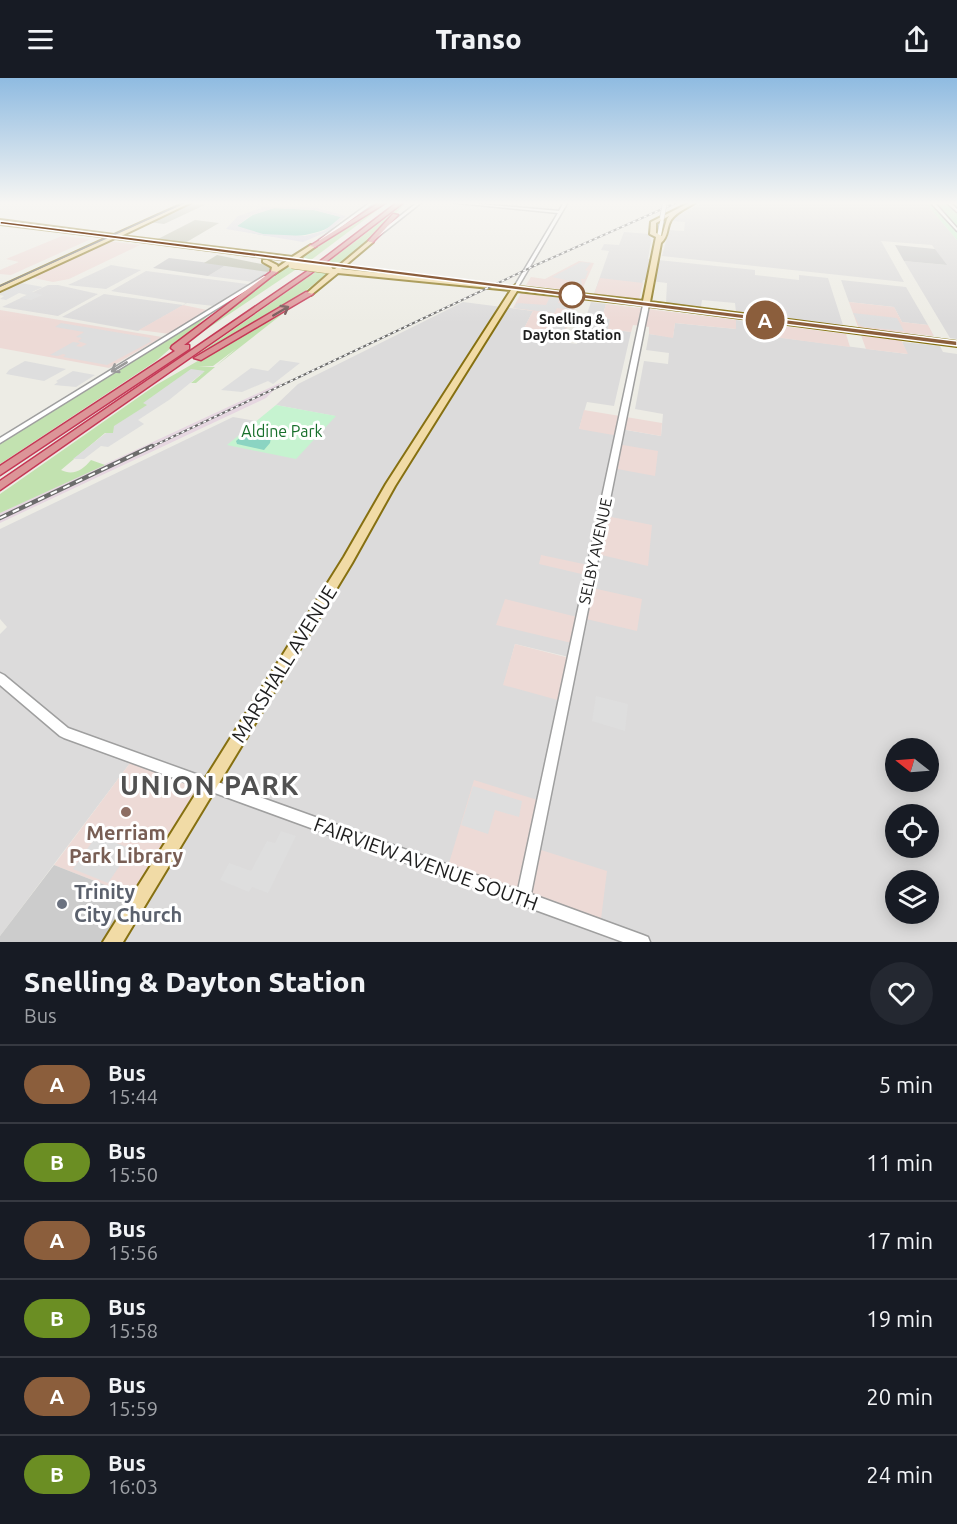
<!DOCTYPE html>
<html lang="en">
<head>
<meta charset="utf-8">
<style>
	body { margin:0; font-family:Ubuntu,sans-serif; background:#242831; color:#f1f3f6; height:100vh; display:flex; flex-direction:column; font-size:22px; white-space:nowrap }
	* { box-sizing:border-box; margin:0 }
	p { font-size:20px; color:#9ea1a6 }
	.icon { flex:none; width:33px; height:33px; fill:none; stroke:currentColor; stroke-width:2; stroke-linecap:round; stroke-linejoin:round }
	.map { position:relative; height:864px; overflow:hidden }
	.side { display:flex; flex-direction:column; background:#171b24; flex:1 }
	.side>* { flex:none }
	.badge { padding:0 12px; border-radius:20px; font-size:21px; line-height:39px }
	.needle { width:39px; rotate:287deg }
	.tools { position:absolute; left:885px; top:660px; display:grid; gap:12px }
	.tools a { display:grid; place-items:center; width:54px; height:54px; border-radius:50%; background:#171b24; box-shadow:0 3px 15px #0003; font-size:30px }
	.map>.badge { position:absolute; translate:-50% -50%; box-shadow:0 0 0 3px #fff }
	.round { display:grid; place-items:center; flex:none; width:63px; height:63px; border-radius:32px; background:#242831 }
	.summary { display:flex; align-items:center; justify-content:space-between; height:102px; padding:0 24px }
	h1 { font-size:28px; font-weight:800; line-height:45px }
	ul { padding:0; list-style:none }
	li { display:flex; align-items:center; gap:18px; height:78px; padding:0 24px; border-top:2px solid #363941 }
	li div { flex:1 }
	li b { display:block; font-size:22px }
	li em { font-style:normal }
	li .badge { min-width:66px; font-weight:700; text-align:center }
	header { display:flex; justify-content:space-between; align-items:center; height:78px; padding:0 24px; background:#171b24; font-size:27px; font-weight:800 }
	.map>svg:first-child { display:block }
	.residential { fill:#dcdbdb; fill-rule:evenodd }
	.commercial { fill:#eddad6 }
	.industrial { fill:#e6d7e1 }
	.religious { fill:#ccc }
	.construction { fill:#bfc1b1 }
	.grass { fill:#c2e2b0 }
	.park { fill:#c6f3d0 }
	.pitch { fill:#8bd4c2 }
	.parking { fill:#dedede }
	.plaza { fill:#dad9e3; fill-rule:evenodd }
	.lines { fill:none; stroke-linecap:round; stroke-linejoin:round }
	.minor-casing { stroke:#9f9f9f; stroke-width:3 }
	.major-casing { stroke:#867011; stroke-width:4 }
	.highway-casing { stroke:#c53855; stroke-width:3 }
	.minor { fill:#fff; fill-rule:evenodd }
	.major { fill:#f1dba6; fill-rule:evenodd }
	.highway { fill:#dc9598; fill-rule:evenodd }
	.tram { stroke:#6c6c6c; stroke-width:1.5 }
	.rail-far1-casing { stroke:#6c6c6c; stroke-width:2 }
	.rail-casing { stroke:#6c6c6c; stroke-width:4.5 }
	.rail-far1 { stroke:#fff; stroke-width:1.5; stroke-dasharray:3; stroke-linecap:butt }
	.rail { stroke:#fff; stroke-width:2; stroke-dasharray:7; stroke-linecap:butt }
	.minor-bridge-casing { stroke:#9f9f9f; stroke-width:5; stroke-linecap:butt }
	.major-bridge-far1-casing { stroke:#867011; stroke-width:7; stroke-linecap:butt }
	.major-bridge-casing { stroke:#867011; stroke-width:8; stroke-linecap:butt }
	.minor-bridge { stroke:#fff; stroke-width:4 }
	.major-bridge-far1 { stroke:#f1dba6; stroke-width:5 }
	.major-bridge { stroke:#f1dba6; stroke-width:7 }
	.oneway { stroke:#735455 }
	.oneway2 { stroke:#9a9a9a }
	.line { fill:#8b5e3c; stroke:#fff; stroke-width:1.5 }
	.stop-dot { fill:#fff; stroke:#8b5e3c; stroke-width:3 }
	.education-dot { fill:#8d6e63; stroke:#fff; stroke-width:2 }
	.worship-dot { fill:#6b7280; stroke:#fff; stroke-width:2 }
	.labels { text-anchor:middle; stroke-width:6; stroke-linejoin:round; paint-order:stroke }
	.far-stop-label { font-size:14px; font-weight:bold; fill:#1e1e1e; stroke:#fff }
	.park-label { font-size:16px; fill:#186f2b; stroke:#fff }
	.street-label { font-size:16px; fill:#1e1e1e; stroke:#fff }
	.near-street-label { font-size:20px; fill:#1e1e1e; stroke:#fff }
	.near-education-label { font-size:20px; font-weight:bold; fill:#785e54; stroke:#fff }
	.near-worship-label { font-size:20px; font-weight:bold; fill:#5b616d; stroke:#fff; text-anchor:start }
	.near-district-label { font-size:27px; font-weight:bold; letter-spacing:1.5px; fill:#515151; stroke:#fff }
</style>
</head>
<body>
<header><svg class="icon" aria-label="menu" viewBox="0 0 24 24"><path d="M4 6h16M4 12h16M4 18h16"/></svg>Transo<svg class="icon" aria-label="share" viewBox="0 0 24 24"><path d="M12 15V3M7 8l5-5 5 5M5 13v7h14v-7"/></svg></header>
<div class="map">
<svg width="957" height="864" viewBox="0 0 957 864">
	<rect width="100%" height="100%" fill="#edece5"/>
	<g class="residential">
		<polygon points="705,124 925,124 957,162 957,261 950,260 904,183 946,187 932,167 881,163 904,204 662,178 669,152 684,153 685,144 672,143 672,140"/>
		<polygon points="624,154 649,156 651,163 648,181 755,192 755,197 799,202 799,197 828,200 843,247 736,234 735,225 702,222 701,229 666,225 667,205 643,202 639,221 594,216 609,173 601,172 604,166 619,167"/>
		<polygon points="111,187 141,192 106,211 68,207"/>
		<polygon points="226,187 246,190 270,194 254,204 208,198"/>
		<polygon points="146,193 247,206 248,207 214,228 187,225 138,253 62,239 104,216 183,227 186,225 111,213"/>
		<polygon points="841,202 906,209 928,247 902,244 894,229 849,224"/>
		<polygon points="48,207 58,207 98,216 58,238 2,229"/>
		<path d="M463 224 533 233 520 258 577 266 591 224 606 226 602 240 610 241 608 251 631 254 614 328 587 324 579 351H620L661 358 663 336 635 331 644 283 668 286 669 275 646 272 649 256 673 259 675 245 736 251V242L758 245 760 257 907 276 902 264 940 268 943 274 957 276V864H117L133 681 0 858V556L7 549 0 541V451L233 339 256 343 228 367 335 338 276 327 298 306ZM515 566 573 580 504 606ZM896 670H928V704H896ZM896 736H928V770H896ZM896 802H928V836H896Z"/>
	</g>
	<g class="commercial">
		<polygon points="62,158 91,161 11,197 0,196 0,192 19,184 6,181"/>
		<polygon points="108,163 140,167 69,201 53,204 29,199"/>
		<polygon points="579,183 594,185 581,214 526,207 531,199 545,201"/>
		<polygon points="600,200 643,205 639,221 594,216"/>
		<polygon points="521,215 578,222 561,264 520,258 533,233 513,230"/>
		<polygon points="849,224 894,229 902,244 928,247 934,258 897,254 908,276 866,271"/>
		<polygon points="606,226 736,242 736,251 675,245 673,260 649,256 649,249 633,247 631,254 608,251 610,241 602,240"/>
		<polygon points="183,227 207,232 170,256 139,252"/>
		<polygon points="0,232 162,259 109,290 0,270"/>
		<polygon points="773,247 846,256 850,269 774,259"/>
		<polygon points="584,332 662,345 661,358 621,351 619,358 579,351"/>
		<polygon points="617,366 658,373 655,398 612,390"/>
		<polygon points="601,437 652,447 648,488 593,475"/>
		<polygon points="541,477 593,488 590,498 539,486"/>
		<polygon points="588,509 642,521 637,553 582,540 576,566 496,547 505,521 581,540"/>
		<polygon points="515,566 573,581 565,624 503,607"/>
		<polygon points="133,681 211,709 143,822 54,787"/>
		<polygon points="474,702 547,725 538,771 607,793 600,849 446,795"/>
	</g>
	<polygon class="industrial" points="282,304 266,320 0,445 0,435"/>
	<g class="religious">
		<polygon points="895,167 935,171 947,187 904,183"/>
		<polygon points="169,180 226,187 208,198 153,190"/>
		<polygon points="54,787 143,822 117,864 0,864 0,858"/>
	</g>
	<g class="construction">
		<polygon points="194,124 211,124 164,146 149,144"/>
		<polygon points="195,142 219,145 185,165 156,162"/>
		<polygon points="217,177 271,188 272,190 268,194 204,185"/>
	</g>
	<g class="grass">
		<polygon points="388,124 311,182 302,179 386,124"/>
		<polygon points="407,124 364,167 341,185 328,184"/>
		<polygon points="285,189 298,190 186,265"/>
		<polygon points="317,193 329,194 284,230 194,279"/>
		<path d="M290 230 216 288 237 270 213 288 198 289H215L196 305H191L204 294 148 327 113 355H105L61 392C73 398 83 392 91 382L105 387 0 435V416L13 407 156 307Z"/>
		<polygon points="210,236 156,283 0,386 0,366 172,256"/>
	</g>
	<g class="park">
		<polygon points="925,124 955,124 957,126 957,162"/>
		<polygon points="276,327 336,338 296,381 227,367"/>
	</g>
	<g class="pitch">
		<path d="M274 130 314 132 341 139C326 163 256 164 237 148L254 136Z"/>
		<polygon points="254,347 272,354 270,365 264,372 237,366 236,363"/>
	</g>
	<g class="parking">
		<polygon points="581,184 591,185 585,192 588,193 585,201 581,201 582,208 574,208 575,204 552,199"/>
		<polygon points="21,205 43,209 32,214 43,217 31,222 20,220 27,217 19,215 6,222 0,221 4,218 0,217 0,213"/>
		<polygon points="550,219 560,220 558,225 567,226 569,223 578,222 573,232 557,230 554,235 514,230 517,225 546,227"/>
		<polygon points="853,235 897,240 904,253 864,249 859,247"/>
		<polygon points="558,237 566,238 565,242 568,243 561,261 555,260 554,263 522,256 524,253 549,257"/>
		<polygon points="61,245 151,260 149,262 152,263 107,287 63,279 66,277 63,276 58,278 50,277 73,264 80,265 76,268 81,269 87,266 78,263 82,260 76,259 84,254 55,249"/>
		<polygon points="280,282 300,285 273,306 268,303 242,314 221,312 251,290 268,293"/>
		<polygon points="25,283 66,291 44,303 6,296 9,292"/>
		<polygon points="191,291 205,293 169,322 138,342 144,346 108,369 101,368 84,381 73,381 106,355 113,355 114,348 147,327 143,325"/>
		<polygon points="73,293 95,297 76,309 54,307 58,304 56,303"/>
		<polygon points="596,618 628,626 625,653 592,643"/>
		<polygon points="473,708 522,723 519,739 495,732 488,756 461,747"/>
		<polygon points="281,753 296,758 268,815 252,809 249,814 220,802 229,785 251,793 267,763 275,765"/>
		<polygon points="97,757 131,771 108,805 73,791"/>
	</g>
	<path class="plaza" d="M267 128 317 130 346 138 329 153 303 164 226 151 238 138ZM274 130 314 132 341 139 324 153 305 158 263 156 237 148 250 138Z"/>
	<g class="lines">
		<defs>
			<g id="minor">
				<polygon points="371,124 375,124 321,164 319,164 319,162"/>
				<polygon points="418,124 422,124 375,161 373,161 373,159"/>
				<polygon points="448,124 457,124 559,133 564,124 568,124 518,209 516,210 514,209 558,135"/>
				<polygon points="930,124 934,124 957,150 957,153"/>
				<polygon points="946,124 950,124 957,131 957,134"/>
				<polygon points="661,139 664,140 661,158 659,159 657,158"/>
				<polygon points="264,198 268,199 0,365 0,360"/>
				<polygon points="646,225 649,227 531,816 643,857 648,859 650,864 623,864 64,660 60,658 0,607 0,595 4,597 68,650 518,812 643,227"/>
			</g>
			<g id="major">
				<polygon points="187,124 192,124 121,158 292,179 311,167 316,168 299,180 302,181 302,183 294,183 274,196 271,194 272,189 263,184 263,182 267,182 277,187 278,189 288,182 115,160 0,213 0,209 109,159 0,146 0,142 114,157"/>
				<path d="M691 124H696C688 130 677 133 671 142 666 150 669 158 661 165L650 224 957 264V268L649 228 646 229 643 227 517 213 395 408 352 485 123 864H103L344 479 386 406 511 212 338 195 311 217H307V215L331 194 327 193V191H335L371 161 373 164 341 191 513 209 516 207 519 209 643 223 656 159 650 156 651 144ZM669 138 667 141 662 158 656 155V145Z"/>
			</g>
			<g id="highway">
				<polygon points="381,124 387,124 315,169 310,168"/>
				<polygon points="398,124 404,124 310,196 0,412 0,403 306,194"/>
				<polygon points="393,136 398,137 373,164 369,164 369,162"/>
				<polygon points="272,193 277,194 184,267 189,267 189,271 0,397 0,388 175,273 171,270 172,268"/>
				<polygon points="306,214 313,216 201,282 194,280"/>
			</g>
		</defs>
		<use href="#minor" class="minor-casing"/>
		<use href="#major" class="major-casing"/>
		<use href="#highway" class="highway-casing"/>
		<use href="#minor" class="minor"/>
		<use href="#major" class="major"/>
		<use href="#highway" class="highway"/>
		<polyline class="tram" points="0,208 186,124"/>
		<defs>
			<polyline id="rail-far1" points="149,370 536,187 678,124"/>
			<polyline id="rail" points="0,440 152,368"/>
		</defs>
		<use href="#rail-far1" class="rail-far1-casing"/>
		<use href="#rail" class="rail-casing"/>
		<use href="#rail-far1" class="rail-far1"/>
		<use href="#rail" class="rail"/>
		<defs>
			<polyline id="minor-bridge" points="662,140 665,124"/>
			<polyline id="major-bridge-far1" points="292,187 299,188"/>
			<polyline id="major-bridge" points="292,187 329,192"/>
		</defs>
		<use href="#minor-bridge" class="minor-bridge-casing"/>
		<use href="#major-bridge-far1" class="major-bridge-far1-casing"/>
		<use href="#major-bridge" class="major-bridge-casing"/>
		<use href="#minor-bridge" class="minor-bridge"/>
		<use href="#major-bridge-far1" class="major-bridge-far1"/>
		<use href="#major-bridge" class="major-bridge"/>
	</g>
	<defs><path id="oneway-shaft" d="M-6 0H5M1.5-3L5.5 0L1.5 3" fill="none" stroke-width="1.6" stroke-linecap="round" stroke-linejoin="round" transform="scale(1.5)"/></defs>
	<use class="oneway" href="#oneway-shaft" transform="translate(281 233) rotate(-30)"/>
	<use class="oneway2" href="#oneway-shaft" transform="translate(119 289) rotate(149)"/>
	<linearGradient id="sky" x2="0" y2="1"><stop stop-color="#8fbbe1"/><stop offset="0.51" stop-color="#f7f6f3"/><stop offset="1" stop-color="#f7f6f3" stop-opacity="0"/></linearGradient>
	<rect width="957" height="245" fill="url(#sky)"/>
	<polygon class="line" points="0,143 957,263 957,268 0,146"/>
	<circle class="stop-dot" cx="572" cy="217" r="12"/>
	<circle class="education-dot" cx="126" cy="734" r="6"/>
	<circle class="worship-dot" cx="62" cy="826" r="6"/>
	<g class="labels">
		<g class="far-stop-label">
			<text x="572" y="246">Snelling &amp;<tspan x="572" dy="16">Dayton Station</tspan></text>
		</g>
		<g class="park-label">
			<text x="282" y="359">Aldine Park</text>
		</g>
		<g class="street-label">
			<text transform="translate(595 473) rotate(-78)" y="6">SELBY AVENUE</text>
		</g>
		<g class="near-street-label">
			<text transform="translate(284 586) rotate(-58)" y="7">MARSHALL AVENUE</text>
			<text transform="translate(426 786) rotate(20)" y="7">FAIRVIEW AVENUE SOUTH</text>
		</g>
		<g class="near-education-label">
			<text x="126" y="762">Merriam<tspan x="126" dy="23">Park Library</tspan></text>
		</g>
		<g class="near-worship-label">
			<text x="74" y="821">Trinity<tspan x="74" dy="23">City Church</tspan></text>
		</g>
		<g class="near-district-label">
			<text x="210" y="717">UNION PARK</text>
		</g>
	</g>
</svg>
<div class="tools">
<a><svg class="needle" viewBox="-14 -14 28 28"><path d="M0-13l5 13h-10z" fill="#e53935"/><path d="M0 13l5-13h-10z" fill="#9ea1a6"/></svg></a>
<a><svg class="icon" aria-label="locate" viewBox="0 0 24 24"><circle cx="12" cy="12" r="6"/><path d="M12 2v4M12 18v4M2 12h4M18 12h4"/></svg></a>
<a><svg class="icon" aria-label="layers" viewBox="0 0 24 24"><path d="M12 4l9 5-9 5-9-5zM3 14l9 5 9-5"/></svg></a>
</div>
<b class="badge" style="left:765px;top:242px;background:#8b5e3c;color:#fff">A</b>
</div>
<section class="side">
<div class="summary"><div><h1>Snelling &amp; Dayton Station</h1><p>Bus</p></div><a class="round"><svg class="icon" aria-label="heart" viewBox="0 0 24 24"><path d="M12 20l-8-8c-3-5 5-10 8-4 3-6 11-1 8 4z"/></svg></a></div>
<ul>
<li><span class="badge" style="background:#8b5e3c;color:#fff">A</span><div><b>Bus</b><p>15:44</p></div><em>5 min</em></li>
<li><span class="badge" style="background:#6b8e23;color:#fff">B</span><div><b>Bus</b><p>15:50</p></div><em>11 min</em></li>
<li><span class="badge" style="background:#8b5e3c;color:#fff">A</span><div><b>Bus</b><p>15:56</p></div><em>17 min</em></li>
<li><span class="badge" style="background:#6b8e23;color:#fff">B</span><div><b>Bus</b><p>15:58</p></div><em>19 min</em></li>
<li><span class="badge" style="background:#8b5e3c;color:#fff">A</span><div><b>Bus</b><p>15:59</p></div><em>20 min</em></li>
<li><span class="badge" style="background:#6b8e23;color:#fff">B</span><div><b>Bus</b><p>16:03</p></div><em>24 min</em></li>
</ul>
</section>
</body>
</html>
